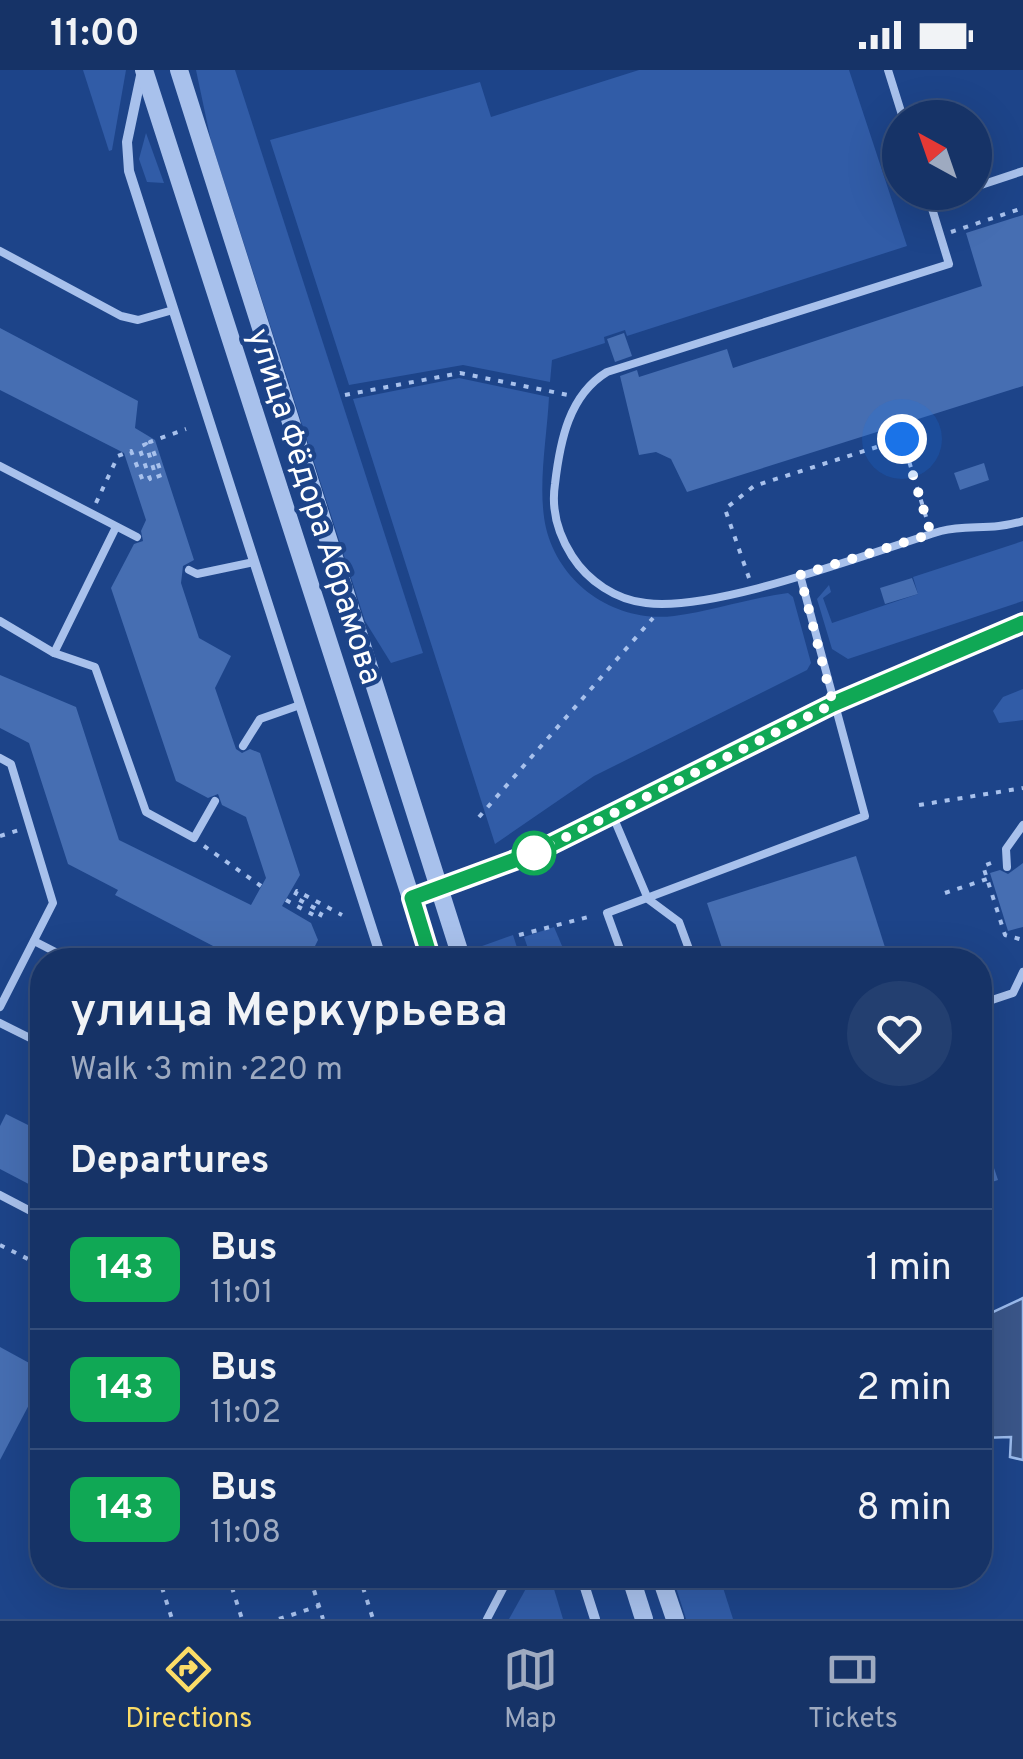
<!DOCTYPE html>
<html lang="en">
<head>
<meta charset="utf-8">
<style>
	body { margin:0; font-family:Overpass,sans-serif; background:#233f70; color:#f1f3f6; height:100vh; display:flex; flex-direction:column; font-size:38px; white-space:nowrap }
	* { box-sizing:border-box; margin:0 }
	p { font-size:32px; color:#9eaac0 }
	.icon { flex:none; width:55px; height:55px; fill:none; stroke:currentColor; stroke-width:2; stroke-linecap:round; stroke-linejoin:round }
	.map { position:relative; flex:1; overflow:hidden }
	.side { position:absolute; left:30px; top:878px; width:962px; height:640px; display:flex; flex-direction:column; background:#163367; border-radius:40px; box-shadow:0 10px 40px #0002,0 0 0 2px #354e7b }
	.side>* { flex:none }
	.badge { padding:0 20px; border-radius:15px; font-size:35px; line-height:65px }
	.needle { width:65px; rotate:320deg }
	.buttons { position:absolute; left:882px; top:30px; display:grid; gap:20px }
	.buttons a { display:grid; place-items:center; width:110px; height:110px; border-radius:50%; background:#163367; box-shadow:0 10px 40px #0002,0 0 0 2px #354e7b; font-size:50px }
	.you { position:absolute; width:50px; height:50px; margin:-25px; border:8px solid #fff; border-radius:50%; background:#1a73e8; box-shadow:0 0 0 15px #1a73e833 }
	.map>.badge { position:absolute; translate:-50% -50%; box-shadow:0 0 0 5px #fff }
	h2 { padding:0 40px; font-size:38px; line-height:90px }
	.round { display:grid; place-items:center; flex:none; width:105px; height:105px; border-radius:52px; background:#233f70 }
	.summary { display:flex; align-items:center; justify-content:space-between; height:170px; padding:0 40px }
	h1 { font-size:48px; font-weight:600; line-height:75px }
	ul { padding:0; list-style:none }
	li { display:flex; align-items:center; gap:30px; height:120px; padding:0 40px; border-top:2px solid #354e7b }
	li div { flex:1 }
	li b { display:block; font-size:38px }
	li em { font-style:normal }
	li .badge { min-width:110px; font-weight:700; text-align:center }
	.status { display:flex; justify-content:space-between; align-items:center; height:70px; padding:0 50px; background:#163367; direction:ltr }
	.status svg { height:28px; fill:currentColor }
	.dock { display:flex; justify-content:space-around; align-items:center; height:140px; border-top:2px solid #354e7b; background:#163367; font-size:28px; color:#9eaac0 }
	.dock a { display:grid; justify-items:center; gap:5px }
	.dock .current { color:#fbdc67 }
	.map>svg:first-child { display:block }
	.green { fill:#315ca7 }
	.water { fill:#3a5689; stroke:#9bbbed; stroke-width:2.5 }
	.building { fill:#466eb2 }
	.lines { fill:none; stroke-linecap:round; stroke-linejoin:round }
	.path { stroke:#a8c1ec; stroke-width:4; stroke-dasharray:5 8; stroke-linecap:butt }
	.service { stroke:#a8c1ec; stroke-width:8 }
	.minor { stroke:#a8c1ec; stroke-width:10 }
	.tertiary { stroke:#a8c1ec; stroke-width:18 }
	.line-casing { stroke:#fff; stroke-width:22 }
	.line { stroke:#10a855; stroke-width:15 }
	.walk { stroke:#fff; stroke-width:10; stroke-dasharray:0 18 }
	.stop-dot { fill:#fff; stroke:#10a855; stroke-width:5 }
	.labels { text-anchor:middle; stroke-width:9; stroke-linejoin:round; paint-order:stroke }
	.street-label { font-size:32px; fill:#fff; stroke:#1d4489 }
</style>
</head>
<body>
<div class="status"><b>11:00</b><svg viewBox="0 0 49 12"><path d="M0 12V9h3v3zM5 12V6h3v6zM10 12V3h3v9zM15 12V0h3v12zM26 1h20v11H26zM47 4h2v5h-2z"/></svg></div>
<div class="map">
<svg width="1023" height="1549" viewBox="0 0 1023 1549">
	<rect width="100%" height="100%" fill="#1d4489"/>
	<g class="green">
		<polygon points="83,0 126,0 112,80 109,81"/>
		<polygon points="196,0 235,0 423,583 391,593 365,551 211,71"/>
		<polygon points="639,0 849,0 907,176 627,266 625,260 604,267 605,273 552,290 550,312 463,295 349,315 270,70 480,12 491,47"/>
		<polygon points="146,63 164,113 147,112 139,89"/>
		<path d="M459 308 549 327C547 368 537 418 546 458 560 516 617 553 674 546 713 541 750 528 788 523L793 527 811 593 807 600 594 706 495 774 353 329Z"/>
		<polygon points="1023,471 1023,531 848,589 832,579 817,529 829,515 831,522 823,528 832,553 918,524 913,507"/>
		<polygon points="1023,619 1023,650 999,653 993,641 1003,627"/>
		<polygon points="554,857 568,890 532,890 524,867"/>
		<polygon points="513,865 521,890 474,890 471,880"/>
		<polygon points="672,1505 719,1505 733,1549 686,1549"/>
		<polygon points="550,1506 563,1549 509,1549 528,1515"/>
	</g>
	<polygon class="water" points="1023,1228 1023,1390 1010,1387 1011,1367 980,1368 980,1248"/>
	<g class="building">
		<polygon points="1023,145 1023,316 687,422 671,389 656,382 639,385 620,306 637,300 639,307 727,279 733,298 982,216 966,163"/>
		<polygon points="0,258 138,331 135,358 155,370 194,490 183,496 181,513 199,568 231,586 215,618 236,679 242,683 250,679 260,683 300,805 282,836 311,853 318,870 314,878 317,890 240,890 115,825 118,820 68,794 29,673 0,658 0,605 76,637 119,770 251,835 266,808 246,747 222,735 218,724 208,728 176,711 111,518 134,474 143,471 141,461 146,450 124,383 0,320"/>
		<polygon points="624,263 632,286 615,292 607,269"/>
		<polygon points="984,393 989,410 960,420 954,403"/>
		<polygon points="912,508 918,524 885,534 880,518"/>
		<polygon points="856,786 889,890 726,890 707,833"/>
		<polygon points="1023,793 1023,857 1008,861 990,803 1000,800 1008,804"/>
		<polygon points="6,1044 42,1062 42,1121 0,1099 0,1056"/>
		<polygon points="983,1065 998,1110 980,1116 980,1066"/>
		<polygon points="0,1277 42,1300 42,1310 0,1390"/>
	</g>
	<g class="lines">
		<g class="path">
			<polyline points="951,162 1023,138"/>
			<polyline points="345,325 460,303 568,325"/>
			<polyline points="898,355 927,450"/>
			<polyline points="96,433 118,386 131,381 143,411 150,409 139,377 146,374 156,407 162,405 150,372 186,359"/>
			<polyline points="749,508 725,439 754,416 902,369"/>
			<polyline points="919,735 1023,718"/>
			<polyline points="479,747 653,548"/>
			<polyline points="0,766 19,760"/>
			<polyline points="204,776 261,816"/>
			<polyline points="991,793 983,796 1005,865 1023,870"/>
			<polyline points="945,823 987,809"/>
			<polyline points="286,830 319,848 322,842 294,827 297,821 342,845"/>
			<polyline points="519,865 592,846"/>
			<polyline points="0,1175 42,1196"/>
			<polyline points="158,1505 172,1549"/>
			<polyline points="228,1505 242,1549"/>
			<polyline points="295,1505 312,1514 323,1549"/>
			<polyline points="359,1505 373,1549"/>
			<polyline points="279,1549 319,1536"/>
		</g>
		<g class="service">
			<polyline points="888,0 903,48"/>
			<polyline points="975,117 1023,101"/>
			<path d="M959 122 930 132 949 194 607 302C569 325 560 371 555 414 551 440 558 464 572 486 588 511 616 530 646 533 717 542 868 483 941 461 967 454 992 461 1023 451"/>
			<polyline points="0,181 121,246 138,250 173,240"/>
			<polyline points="0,396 137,467"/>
			<polyline points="189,500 197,504 254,492"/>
			<polyline points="0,551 54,583 95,597 146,742 194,768 215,731"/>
			<polyline points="54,583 116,457"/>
			<polyline points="243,676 260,649 300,635"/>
			<polyline points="0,688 11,694 53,833 0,937"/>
			<polyline points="612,744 648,829 679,852 693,890"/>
			<polyline points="1007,797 1006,779 1023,755"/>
			<polyline points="34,871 71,890"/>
			<polyline points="624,890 607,843 865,746 800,505"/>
			<polyline points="980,934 1013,923 1023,902"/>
			<polyline points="0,953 42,974"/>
			<polyline points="0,1125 42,1147"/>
			<polyline points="487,1549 510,1505"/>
		</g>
		<g class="minor">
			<polyline points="142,1 127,72 129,101 382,890"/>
			<polyline points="412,828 534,783 833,634 1023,553"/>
			<polyline points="581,1505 595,1549"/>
		</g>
		<g class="tertiary">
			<polyline points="144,0 431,890"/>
			<polyline points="179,0 462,890"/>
			<polyline points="630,1505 644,1549"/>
			<polyline points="660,1505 675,1549"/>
		</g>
	</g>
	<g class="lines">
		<defs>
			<polyline id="line" points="431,890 412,828 534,783 833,634 1023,553"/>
		</defs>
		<use href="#line" class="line-casing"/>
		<use href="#line" class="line"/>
		<polyline class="walk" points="534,783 833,634 800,505 931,464 902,369"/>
	</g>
	<circle class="stop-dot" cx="534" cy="783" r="20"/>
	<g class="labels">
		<g class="street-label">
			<text transform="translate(316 436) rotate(72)" y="11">улица Фёдора Абрамова</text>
		</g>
	</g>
</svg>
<div class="buttons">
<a><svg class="needle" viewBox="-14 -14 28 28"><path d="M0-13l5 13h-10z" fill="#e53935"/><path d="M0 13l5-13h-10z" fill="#9eaac0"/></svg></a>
</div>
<div class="you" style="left:902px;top:369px"></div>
<section class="side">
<div class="summary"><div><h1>улица Меркурьева</h1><p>Walk · 3 min · 220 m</p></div><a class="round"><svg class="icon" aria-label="heart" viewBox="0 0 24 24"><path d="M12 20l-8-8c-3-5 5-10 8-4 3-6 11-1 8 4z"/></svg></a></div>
<h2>Departures</h2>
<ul>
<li><span class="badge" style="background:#10a855;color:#fff">143</span><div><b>Bus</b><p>11:01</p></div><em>1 min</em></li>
<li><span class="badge" style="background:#10a855;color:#fff">143</span><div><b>Bus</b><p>11:02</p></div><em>2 min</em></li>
<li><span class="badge" style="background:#10a855;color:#fff">143</span><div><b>Bus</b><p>11:08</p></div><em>8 min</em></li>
</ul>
</section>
</div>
<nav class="dock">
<a class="current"><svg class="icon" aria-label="directions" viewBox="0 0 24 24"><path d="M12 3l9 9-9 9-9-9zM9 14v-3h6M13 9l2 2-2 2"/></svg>Directions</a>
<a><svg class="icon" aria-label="map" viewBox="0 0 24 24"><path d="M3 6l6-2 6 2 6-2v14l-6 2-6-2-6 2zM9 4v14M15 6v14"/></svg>Map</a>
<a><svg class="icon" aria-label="tickets" viewBox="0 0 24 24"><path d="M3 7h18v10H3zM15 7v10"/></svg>Tickets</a>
</nav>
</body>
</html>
